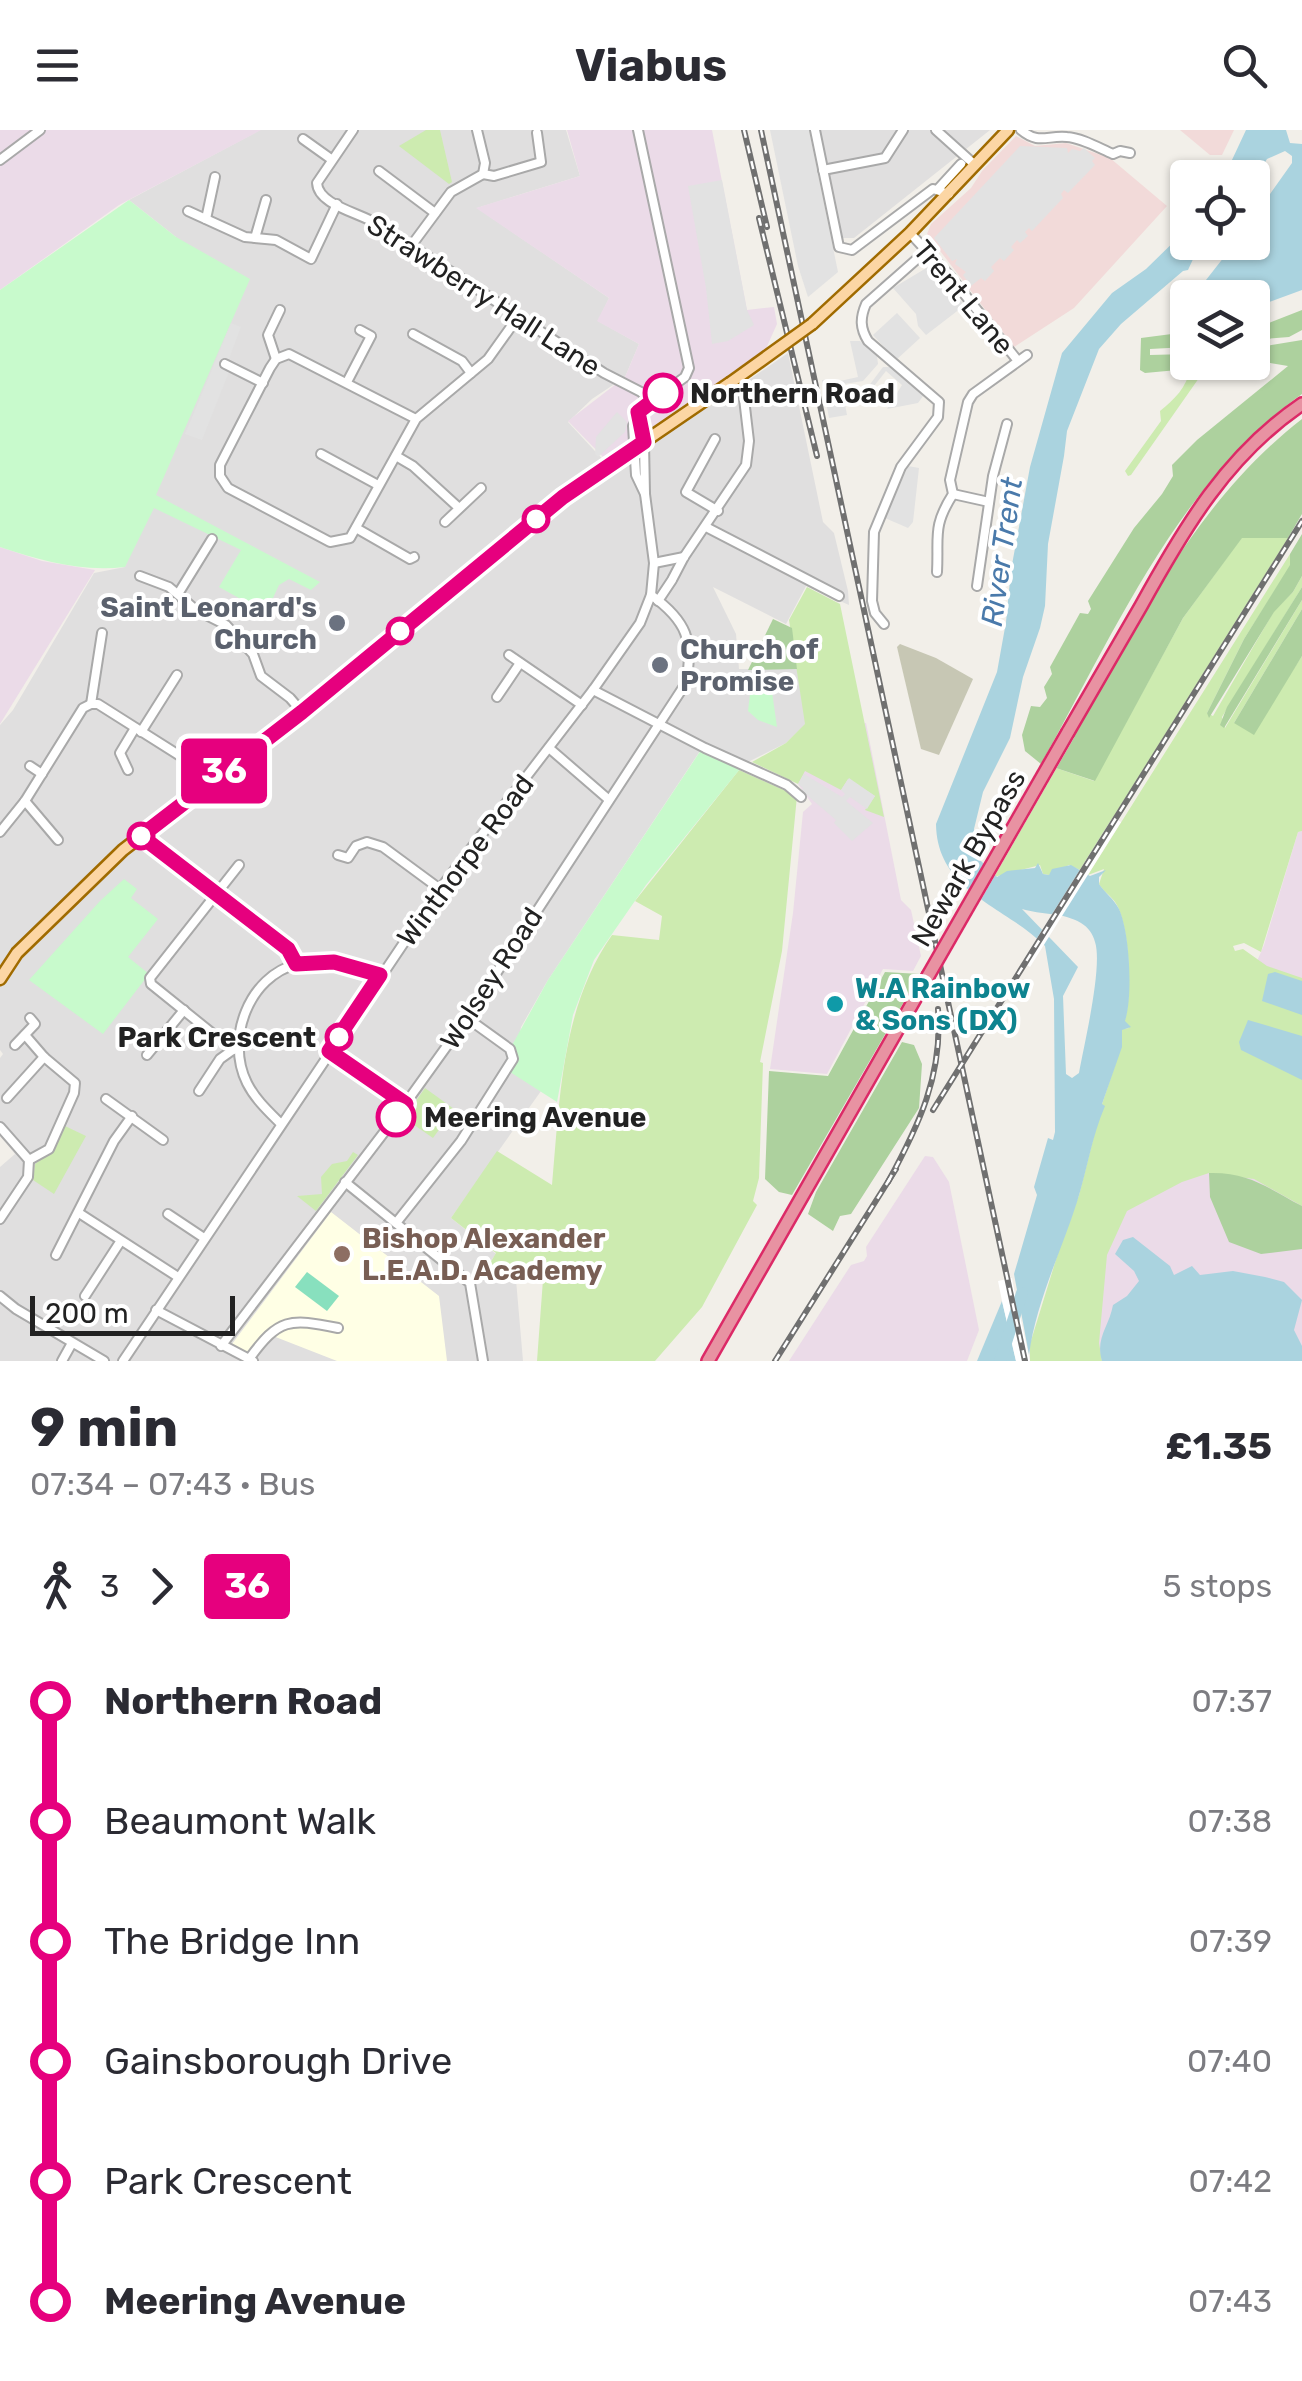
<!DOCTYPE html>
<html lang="en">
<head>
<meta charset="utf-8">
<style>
	body { margin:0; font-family:Rubik,sans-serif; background:#f2f2f3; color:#2b2b33; height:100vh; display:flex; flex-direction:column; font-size:38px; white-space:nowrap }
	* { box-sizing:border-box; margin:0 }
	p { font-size:32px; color:#7c7c81 }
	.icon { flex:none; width:55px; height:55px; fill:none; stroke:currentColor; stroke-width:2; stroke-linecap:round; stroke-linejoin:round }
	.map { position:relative; height:1231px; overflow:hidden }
	.sheet { display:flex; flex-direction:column; background:#fff; flex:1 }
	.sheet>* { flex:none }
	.badge { padding:0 20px; border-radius:8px; font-size:35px; line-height:65px }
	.fabs { position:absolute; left:1170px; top:30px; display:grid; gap:20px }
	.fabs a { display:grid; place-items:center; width:100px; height:100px; border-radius:10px; background:#fff; box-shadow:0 2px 8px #0004; font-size:50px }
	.scale { position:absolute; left:30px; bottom:25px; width:205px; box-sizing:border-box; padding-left:10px; border:5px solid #222; border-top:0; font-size:28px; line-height:35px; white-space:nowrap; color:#222; -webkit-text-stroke:8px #fff; paint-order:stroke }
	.map>.badge { position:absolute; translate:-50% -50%; box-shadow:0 0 0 5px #fff }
	.legs { display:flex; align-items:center; gap:15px; height:110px; padding:0 30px; font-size:32px }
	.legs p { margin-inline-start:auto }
	.summary { display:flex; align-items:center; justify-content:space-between; height:170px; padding:0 30px }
	h1 { font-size:55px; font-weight:700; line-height:75px }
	ul { padding:0 30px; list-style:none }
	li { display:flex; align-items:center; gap:35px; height:120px; font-size:38px }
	li i { display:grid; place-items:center; width:15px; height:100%; margin:0 12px; background:currentColor }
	li i::after { content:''; width:25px; height:25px; margin:-12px; border:8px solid; border-radius:50%; background:#fff }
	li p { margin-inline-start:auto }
	li:first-child i { background:linear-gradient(#0000 50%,currentColor 0) }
	li:last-child i { background:linear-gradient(currentColor 50%,#0000 0) }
	header { display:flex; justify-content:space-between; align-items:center; height:130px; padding:0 30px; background:#fff; font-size:45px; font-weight:700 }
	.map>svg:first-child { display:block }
	.residential { fill:#e0dfdf }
	.commercial { fill:#f2dad9 }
	.industrial { fill:#ebdbe8 }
	.education { fill:#ffffe5 }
	.construction { fill:#c7c7b4 }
	.grass { fill:#cdebb0 }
	.forest { fill:#add19e }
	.park { fill:#c8facc }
	.pitch { fill:#88e0be }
	.parking { fill:#e2e2e2 }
	.water { fill:#aad3df; fill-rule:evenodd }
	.pier { fill:#fff }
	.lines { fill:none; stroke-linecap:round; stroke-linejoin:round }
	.river { stroke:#aad3df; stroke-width:12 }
	.minor-casing { stroke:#a9a9a9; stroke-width:12 }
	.major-casing { stroke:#a06b00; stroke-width:15 }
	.highway-casing { stroke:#dc2a67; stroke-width:16 }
	.minor { stroke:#fff; stroke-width:8 }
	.major { stroke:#fcd6a4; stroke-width:10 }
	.highway { stroke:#e892a2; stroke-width:11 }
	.rail-casing { stroke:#707070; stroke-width:6 }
	.rail { stroke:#fff; stroke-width:2.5; stroke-dasharray:8; stroke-linecap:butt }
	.major-bridge-casing { stroke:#a06b00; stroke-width:15; stroke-linecap:butt }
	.highway-bridge-casing { stroke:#dc2a67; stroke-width:16; stroke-linecap:butt }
	.major-bridge { stroke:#fcd6a4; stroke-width:10 }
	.highway-bridge { stroke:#e892a2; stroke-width:11 }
	.line-1-casing { stroke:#fff; stroke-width:22 }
	.line-1 { stroke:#e6007e; stroke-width:15 }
	.stop-1-dot { fill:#fff; stroke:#e6007e; stroke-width:5 }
	.worship-dot { fill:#6b7280; stroke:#fff; stroke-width:4 }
	.culture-dot { fill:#0f9aa8; stroke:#fff; stroke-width:4 }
	.education-dot { fill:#8d6e63; stroke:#fff; stroke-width:4 }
	.labels { text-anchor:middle; stroke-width:8; stroke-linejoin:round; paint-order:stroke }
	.street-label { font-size:28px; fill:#222; stroke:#fff }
	.stop-label { font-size:28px; font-weight:bold; fill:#222; stroke:#fff; text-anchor:start }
	.worship-label { font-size:28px; font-weight:bold; fill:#5b616d; stroke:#fff; text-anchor:end }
	.culture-label { font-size:28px; font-weight:bold; fill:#0d838f; stroke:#fff; text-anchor:start }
	.education-label { font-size:28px; font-weight:bold; fill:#785e54; stroke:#fff; text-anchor:start }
	.water-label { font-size:30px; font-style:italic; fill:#4a7aab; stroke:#fff }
</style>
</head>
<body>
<header><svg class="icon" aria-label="menu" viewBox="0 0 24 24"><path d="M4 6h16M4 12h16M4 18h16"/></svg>Viabus<svg class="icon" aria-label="search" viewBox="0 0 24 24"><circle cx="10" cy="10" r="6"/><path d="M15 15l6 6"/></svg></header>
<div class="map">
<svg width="1302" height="1231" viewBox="0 0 1302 1231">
	<rect width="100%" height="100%" fill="#f2efe9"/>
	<g class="residential">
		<polygon points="260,0 566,0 580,46 477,78 609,168 598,191 639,214 625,247 592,269 568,292 607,334 730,263 788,223 823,392 834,403 848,461 849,475 806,456 786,494 713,457 736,504 739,539 797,539 806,594 786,613 744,634 700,621 548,850 521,897 514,943 541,961 451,1088 496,1124 485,1139 515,1138 523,1231 0,1231 0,1037 15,1024 0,1006 0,928 3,924 0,920 0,595 13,580 94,443 125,437 176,107 129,70"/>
		<polygon points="815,0 990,0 854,108 842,108"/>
	</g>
	<g class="commercial">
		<polygon points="1180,0 1234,0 1222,25 1210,25"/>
		<polygon points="1016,6 1035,16 1066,13 1110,28 1167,76 1074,178 1014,217 927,104 931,94 971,58 982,41"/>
	</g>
	<g class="industrial">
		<polygon points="0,0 261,0 119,75 0,160"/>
		<polygon points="567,0 712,0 747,180 774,177 777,194 764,223 607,331 568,291 625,247 639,214 597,191 609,168 476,78 580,46"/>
		<polygon points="0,417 42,431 95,440 0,594"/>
		<polygon points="866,593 901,770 911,780 921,826 913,841 883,839 827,944 770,939 793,783 803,682 812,674 798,654 823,601"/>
		<polygon points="1302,701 1302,1231 1091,1231 1091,1144 1135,1051 1218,922 1264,815 1298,702"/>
		<polygon points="925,1026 933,1027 949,1052 979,1200 967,1231 789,1231 851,1135 864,1131 867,1126 866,1117"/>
	</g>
	<polygon class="education" points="331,1082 439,1166 447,1231 337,1231 273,1206 257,1227 232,1214"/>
	<polygon class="construction" points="900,514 936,528 973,549 939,625 921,619 897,517"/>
	<g class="grass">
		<polygon points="426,0 440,0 452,52 449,54 399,16"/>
		<path d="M1202 238 1199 248 1131 345 1128 346 1125 341 1161 291 1160 281C1174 270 1187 257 1190 239Z"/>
		<polygon points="1277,406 1288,408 1080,740 1069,735 1049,745 1043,744 1040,735 994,747 1056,638 1094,651 1183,488 1242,407"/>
		<path d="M1290 424 1291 435 1244 509 1207 583 1213 586 1274 481 1293 462 1302 446V457L1222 587 1225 598 1302 470V479L1234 593 1267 580 1302 526V701L1298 702 1261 822 1244 813 1233 816 1235 821 1243 819 1267 836 1302 848V1076L1254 1049 1209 1043 1182 1052 1127 1081 1107 1125 1099 1213 1102 1231H1030V1214L1062 1110 1079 1065 1102 974 1121 917 1122 899 1129 898 1124 892C1133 868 1130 793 1115 772 1110 765 1103 761 1099 754L1104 739 1088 745Z"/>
		<polygon points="807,457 840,474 884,687 865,680 875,666 848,649 841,660 805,641 798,654 752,632 786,613 805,594 789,490"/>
		<path d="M739 640 797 666 782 821 760 932 763 933 759 1048 753 1071 757 1075 702 1177 655 1231H537L544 1136 486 1140 496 1123 451 1088 497 1021 552 1055C560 969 561 878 612 805L659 810 662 786 635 771Z"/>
		<polygon points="425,958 454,979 433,1008 404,988"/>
		<polygon points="65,996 86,1006 54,1064 33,1050 35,1034 55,1019"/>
		<polygon points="353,1022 358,1025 316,1081 297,1066 322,1064 321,1047 332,1034 347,1031"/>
	</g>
	<g class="forest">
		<polygon points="1302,180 1302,200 1289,207 1253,210 1253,195 1269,193"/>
		<path d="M1187 202V217L1150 219V225L1187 224 1188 232H1252L1253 218 1302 210V264C1179 351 1113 505 1041 634L1025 621 1022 605 1031 576 1040 577 1047 568 1044 557 1052 544 1050 537 1080 483 1088 484 1091 479 1088 471 1134 398 1162 364 1173 346 1172 335 1197 310 1288 236 1264 232 1145 243 1140 240 1141 208Z"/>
		<path d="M1302 289V384L1288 408H1242L1183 488 1095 651 1056 638C1127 514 1187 378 1302 289Z"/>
		<polygon points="1302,404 1302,446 1293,462 1274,482 1209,588 1207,583 1244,509 1290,435 1290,424"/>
		<polygon points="1302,457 1302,470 1224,598 1220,595 1227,577"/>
		<polygon points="1302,479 1302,526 1254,605 1234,593"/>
		<polygon points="773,489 792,498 797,539 748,540"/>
		<polygon points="885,842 920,844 792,1065 779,1062 765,1049 769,941 828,946"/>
		<polygon points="902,912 914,915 922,934 919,978 851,1084 840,1086 833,1101 808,1084 816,1062"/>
		<path d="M1209 1043C1250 1042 1267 1058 1302 1076V1119L1261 1124 1229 1112 1210 1067Z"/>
	</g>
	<g class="park">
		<path d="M129 70 176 107 250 149 156 365 320 452 311 460 289 449 279 455 266 483 219 457 241 420 154 378 125 437C81 442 42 431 0 417V160Z"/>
		<polygon points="761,560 772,562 777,597 758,590 748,581 750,564"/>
		<polygon points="703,617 744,634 646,755 594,830 573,885 557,972 507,940 511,934 510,919 548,850"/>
		<polygon points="124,749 137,759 131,768 158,789 128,827 149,844 103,904 29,850 100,771"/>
	</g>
	<polygon class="pitch" points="307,1142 339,1166 327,1181 295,1157"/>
	<g class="parking">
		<polygon points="770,0 809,0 838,142 808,167 798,136"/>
		<polygon points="1020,16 1067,18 1068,23 1072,19 1080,21 1084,18 1095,28 1092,31 1095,35 1068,63 1064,60 1061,64 1063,68 1032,101 1029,98 1025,102 1028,106 1020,113 1017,110 1011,117 1014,120 1004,131 1000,128 991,137 994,141 985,151 981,148 971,156 963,145 966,142 955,134 957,129 952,131 934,108"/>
		<polygon points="722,50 747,180 754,195 728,211 712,214 706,158 688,56"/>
		<polygon points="928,137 965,175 926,205 918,196 916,184 893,158"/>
		<polygon points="897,183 920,208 896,230 873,205"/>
		<polygon points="231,193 241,197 227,234 231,237 202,310 185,304"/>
		<polygon points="850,211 860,211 877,226 878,234 863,251 831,256 833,266 843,264 847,285 829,288 822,250 830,249 831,253 858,247"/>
		<polygon points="883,237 890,237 923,266 918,273 887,279 902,255 886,241 870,261 868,257"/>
		<polygon points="617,282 627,292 625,302 598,327 595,324 596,307"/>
		<polygon points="908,336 919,338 913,392 908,398 885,388"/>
		<polygon points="804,644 842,667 845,664 841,660 849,648 875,666 867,679 850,667 846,671 873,693 852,711 834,693 836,690 802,661 803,658 798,654"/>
	</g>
	<g class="water">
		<polygon points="1246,0 1286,0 1290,13 1302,14 1302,160 1253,178 1252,168 1210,167 1204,159 1206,150 1235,113 1252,112 1253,88 1292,33 1292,26 1285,21 1267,29 1253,52 1252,48 1224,47"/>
		<path d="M1187 99 1188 112 1208 113 1194 127 1188 140 1183 141 1121 194 1099 219 1067 301 1064 326 1048 414 1045 476 1040 498 1023 547 1010 608 983 662 974 699 980 730 997 747 1007 741 1035 738 1038 733 1043 744 1049 745 1052 739 1071 735 1090 746 1106 740 1099 747V754C1105 763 1114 769 1119 779 1130 803 1133 867 1125 891L1131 897 1122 900V917L1102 974 1105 976C1092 1006 1087 1040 1077 1072 1061 1122 1036 1172 1029 1225L1014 1144 1037 1065 1034 1057 1048 1008 1053 1010 1055 1002 1054 869 1045 816C1004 775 937 762 936 694L997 542 1006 492 1011 440 1030 337 1062 223 1112 163 1146 139ZM1022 779C1041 785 1063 782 1081 793 1088 797 1093 804 1095 812 1103 836 1084 915 1079 943L1072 948 1066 944 1063 866 1078 837Z"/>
		<polygon points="1275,842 1302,851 1302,885 1262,871 1268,844"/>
		<polygon points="1248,890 1302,906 1302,950 1241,920 1239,912"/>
		<path d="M1133 1107 1170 1136 1174 1145 1192 1136 1200 1145 1233 1141 1265 1147 1284 1152 1302 1170 1294 1200 1302 1216V1231H1102C1095 1208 1109 1197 1113 1175L1127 1166 1139 1151 1134 1141 1115 1124 1123 1110Z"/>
		<polygon points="1002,1171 1016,1231 977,1231"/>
	</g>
	<g class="pier">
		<polygon points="1061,599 1075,606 931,857 926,835"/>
		<polygon points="1113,687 1121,692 1030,837 1022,832"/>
		<polygon points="1012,1148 1014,1159 1030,1231 1016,1231 1002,1171 998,1151"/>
	</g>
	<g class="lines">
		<polyline class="river" points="1000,1231 1022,1163"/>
		<defs>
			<g id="minor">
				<path d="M353 0 317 53C318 75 360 83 377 94 454 142 528 194 604 243L641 262 651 271"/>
				<polyline points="815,0 839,117 852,120 933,59 949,64"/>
				<polyline points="936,0 975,35"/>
				<path d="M1021 0C1039 15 1047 5 1067 7 1082 8 1099 18 1113 24L1120 21 1130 23"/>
				<polyline points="303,9 331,29"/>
				<polyline points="0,30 40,0"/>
				<polyline points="823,40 885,28 903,0"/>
				<polyline points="379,41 435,83"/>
				<polyline points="483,44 494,46 541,32 537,3"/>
				<polyline points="939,58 961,34"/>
				<polyline points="188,81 245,107 276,110 311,129 337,74"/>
				<polyline points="206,89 215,47"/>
				<polyline points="910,103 949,145 1018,231"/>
				<polyline points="255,108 266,70"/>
				<polyline points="411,116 451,62 483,44 485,33 477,0"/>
				<polyline points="413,204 462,231 471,243"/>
				<polyline points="276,229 268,205 280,180"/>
				<polyline points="225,234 263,253"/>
				<polyline points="347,252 371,206 360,200"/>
				<polyline points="638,286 644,313 645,364"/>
				<polyline points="416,289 289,224 276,229 270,238 220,335 220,346 228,358 330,412 350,408 416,289 488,229 518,187"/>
				<polyline points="715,309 686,362 718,381"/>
				<polyline points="321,324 378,355"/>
				<polyline points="396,326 413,336 459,378"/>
				<polyline points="953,364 989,372"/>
				<polyline points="445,392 481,358"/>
				<polyline points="706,397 839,466"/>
				<polyline points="356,398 410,429 414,427"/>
				<polyline points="654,433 684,427"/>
				<path d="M937 442C939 406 932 397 953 364L950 350 968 272 973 264 1027 225"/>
				<polyline points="140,446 169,457 196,480 226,495 253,524 261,546 290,568 302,582"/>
				<polyline points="673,448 684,427 746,335 749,311 743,260"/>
				<polyline points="977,456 993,346 1007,294"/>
				<polyline points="178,464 212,409"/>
				<polyline points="658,471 672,450"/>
				<path d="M884 494 875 483 872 471 874 402 901 337 938 287 939 272 868 211C860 198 860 188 866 174L926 121"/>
				<polyline points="509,525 582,575"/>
				<polyline points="593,560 705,618 787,655 801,667"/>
				<polyline points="497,567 520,533"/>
				<polyline points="91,574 102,503"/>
				<polyline points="141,602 177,545"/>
				<polyline points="549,618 608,669"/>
				<polyline points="30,636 42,644"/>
				<polyline points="128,640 120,623 135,598"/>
				<polyline points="25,671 58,710"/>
				<polyline points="0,702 25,671 83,578 91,574 98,574 215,648"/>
				<polyline points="141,706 288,819 296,834"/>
				<polyline points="338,725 348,728 356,716 367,712 383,717 440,759"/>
				<polyline points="25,905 44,927 75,953 74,963 49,1019 29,1030"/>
				<polyline points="15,915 35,894 30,888"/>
				<polyline points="233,920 151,854 150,848 239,735"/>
				<polyline points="329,921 406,974"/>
				<polyline points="147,925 184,880"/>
				<polyline points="199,961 220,929 234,919"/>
				<polyline points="7,968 44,927"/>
				<polyline points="106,969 163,1010"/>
				<path d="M281 994C268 981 255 969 247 953 225 909 249 846 297 834 326 827 353 838 381 845"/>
				<polyline points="0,997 29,1030"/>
				<polyline points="345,1052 470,1153 483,1231"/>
				<polyline points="79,1083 178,1147"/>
				<polyline points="168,1084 204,1108"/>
				<polyline points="0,1089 28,1047 29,1030"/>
				<polyline points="396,1093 461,1011 513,929 510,919 467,888"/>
				<polyline points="56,1125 114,1011 132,986"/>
				<polyline points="0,1166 16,1179 104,1231"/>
				<polyline points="85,1166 120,1112"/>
				<polyline points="156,1180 253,1231"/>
				<path d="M221 1216 398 984 467 888 686 553C694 511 687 491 651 465"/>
				<path d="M249 1229C279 1188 289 1188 338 1198"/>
				<polyline points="62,1231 72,1213"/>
				<polyline points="123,1231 440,759 593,560 640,493 651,465 654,433 645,364 636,345 633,296 641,279 685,247 689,238 638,0"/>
			</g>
			<g id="major">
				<polyline points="812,194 910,103 1008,0"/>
				<polyline points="0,849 17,823 123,720 302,582 563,367 730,253"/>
			</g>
			<g id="highway">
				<path d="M1068 602C1092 560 1117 518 1141 476 1184 398 1227 325 1302 274"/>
				<polyline points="708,1231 928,846"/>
			</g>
		</defs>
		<use href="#minor" class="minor-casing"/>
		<use href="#major" class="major-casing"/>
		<use href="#highway" class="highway-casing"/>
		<use href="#minor" class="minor"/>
		<use href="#major" class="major"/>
		<use href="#highway" class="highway"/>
		<defs>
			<g id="rail">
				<polyline points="744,0 767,97"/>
				<polyline points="761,0 1025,1231"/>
				<polyline points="759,88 817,326"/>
				<polyline points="933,980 1302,391"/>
				<path d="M888 1052C919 995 943 945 938 879"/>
				<polyline points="775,1231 896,1039"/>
			</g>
		</defs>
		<use href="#rail" class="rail-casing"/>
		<use href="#rail" class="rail"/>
		<defs>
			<polyline id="major-bridge" points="730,253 812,194"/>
			<polyline id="highway-bridge" points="928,846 1068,602"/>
		</defs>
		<use href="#major-bridge" class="major-bridge-casing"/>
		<use href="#highway-bridge" class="highway-bridge-casing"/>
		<use href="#major-bridge" class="major-bridge"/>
		<use href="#highway-bridge" class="highway-bridge"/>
	</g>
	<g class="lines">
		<defs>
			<polyline id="line-1" points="396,987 406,974 329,921 380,845 334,832 296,834 288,819 141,706 302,582 563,367 644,312 638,282 663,263"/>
		</defs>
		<use href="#line-1" class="line-1-casing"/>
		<use href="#line-1" class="line-1"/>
	</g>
	<g class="stop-1-dot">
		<circle cx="663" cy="263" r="18"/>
		<circle cx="536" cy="389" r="12"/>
		<circle cx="400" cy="501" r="12"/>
		<circle cx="141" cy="706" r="12"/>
		<circle cx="339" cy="907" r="12"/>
		<circle cx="396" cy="987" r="18"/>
	</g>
	<g class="worship-dot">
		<circle cx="337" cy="493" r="10"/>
		<circle cx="660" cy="535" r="10"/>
	</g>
	<circle class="culture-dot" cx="835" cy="874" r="10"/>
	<circle class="education-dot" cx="342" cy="1124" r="10"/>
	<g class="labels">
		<g class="street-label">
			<text transform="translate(484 165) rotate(33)" y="10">Strawberry Hall Lane</text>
			<text transform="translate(964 167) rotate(50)" y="10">Trent Lane</text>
			<text transform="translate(968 728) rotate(-60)" y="10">Newark Bypass</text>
			<text transform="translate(465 730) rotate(-53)" y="10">Winthorpe Road</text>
			<text transform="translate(491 848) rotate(-57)" y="10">Wolsey Road</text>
		</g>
		<g class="stop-label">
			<text x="690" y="273">Northern Road</text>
			<text x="316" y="917" text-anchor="end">Park Crescent</text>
			<text x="424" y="997">Meering Avenue</text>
		</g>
		<g class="worship-label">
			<text x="317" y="487">Saint Leonard's<tspan x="317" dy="32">Church</tspan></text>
			<text x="680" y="529" text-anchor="start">Church of<tspan x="680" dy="32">Promise</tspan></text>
		</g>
		<g class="culture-label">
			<text x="855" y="868">W.A Rainbow<tspan x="855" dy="32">&amp; Sons (DX)</tspan></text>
		</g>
		<g class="education-label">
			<text x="362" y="1118">Bishop Alexander<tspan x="362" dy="32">L.E.A.D. Academy</tspan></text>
		</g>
		<g class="water-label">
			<text transform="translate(1002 422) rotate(-82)" y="10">River Trent</text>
		</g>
	</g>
</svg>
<div class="fabs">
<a><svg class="icon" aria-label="locate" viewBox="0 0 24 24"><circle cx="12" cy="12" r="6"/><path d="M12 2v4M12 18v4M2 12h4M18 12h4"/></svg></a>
<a><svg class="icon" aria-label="layers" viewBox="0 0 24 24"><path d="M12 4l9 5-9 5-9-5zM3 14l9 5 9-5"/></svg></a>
</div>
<div class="scale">200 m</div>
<b class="badge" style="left:224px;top:641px;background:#e6007e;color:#fff">36</b>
</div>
<section class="sheet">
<div class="summary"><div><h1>9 min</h1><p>07:34 – 07:43 · Bus</p></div><b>£1.35</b></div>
<div class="legs"><svg class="icon" aria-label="walk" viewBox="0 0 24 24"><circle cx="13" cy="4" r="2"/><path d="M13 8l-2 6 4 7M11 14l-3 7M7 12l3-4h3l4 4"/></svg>3<svg class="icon" aria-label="forward" viewBox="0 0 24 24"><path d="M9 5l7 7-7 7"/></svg><b class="badge" style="background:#e6007e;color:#fff">36</b><p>5 stops</p></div>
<ul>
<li><i style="color:#e6007e"></i><b>Northern Road</b><p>07:37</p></li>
<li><i style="color:#e6007e"></i><span>Beaumont Walk</span><p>07:38</p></li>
<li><i style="color:#e6007e"></i><span>The Bridge Inn</span><p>07:39</p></li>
<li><i style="color:#e6007e"></i><span>Gainsborough Drive</span><p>07:40</p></li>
<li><i style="color:#e6007e"></i><span>Park Crescent</span><p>07:42</p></li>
<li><i style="color:#e6007e"></i><b>Meering Avenue</b><p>07:43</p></li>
</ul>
</section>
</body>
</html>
